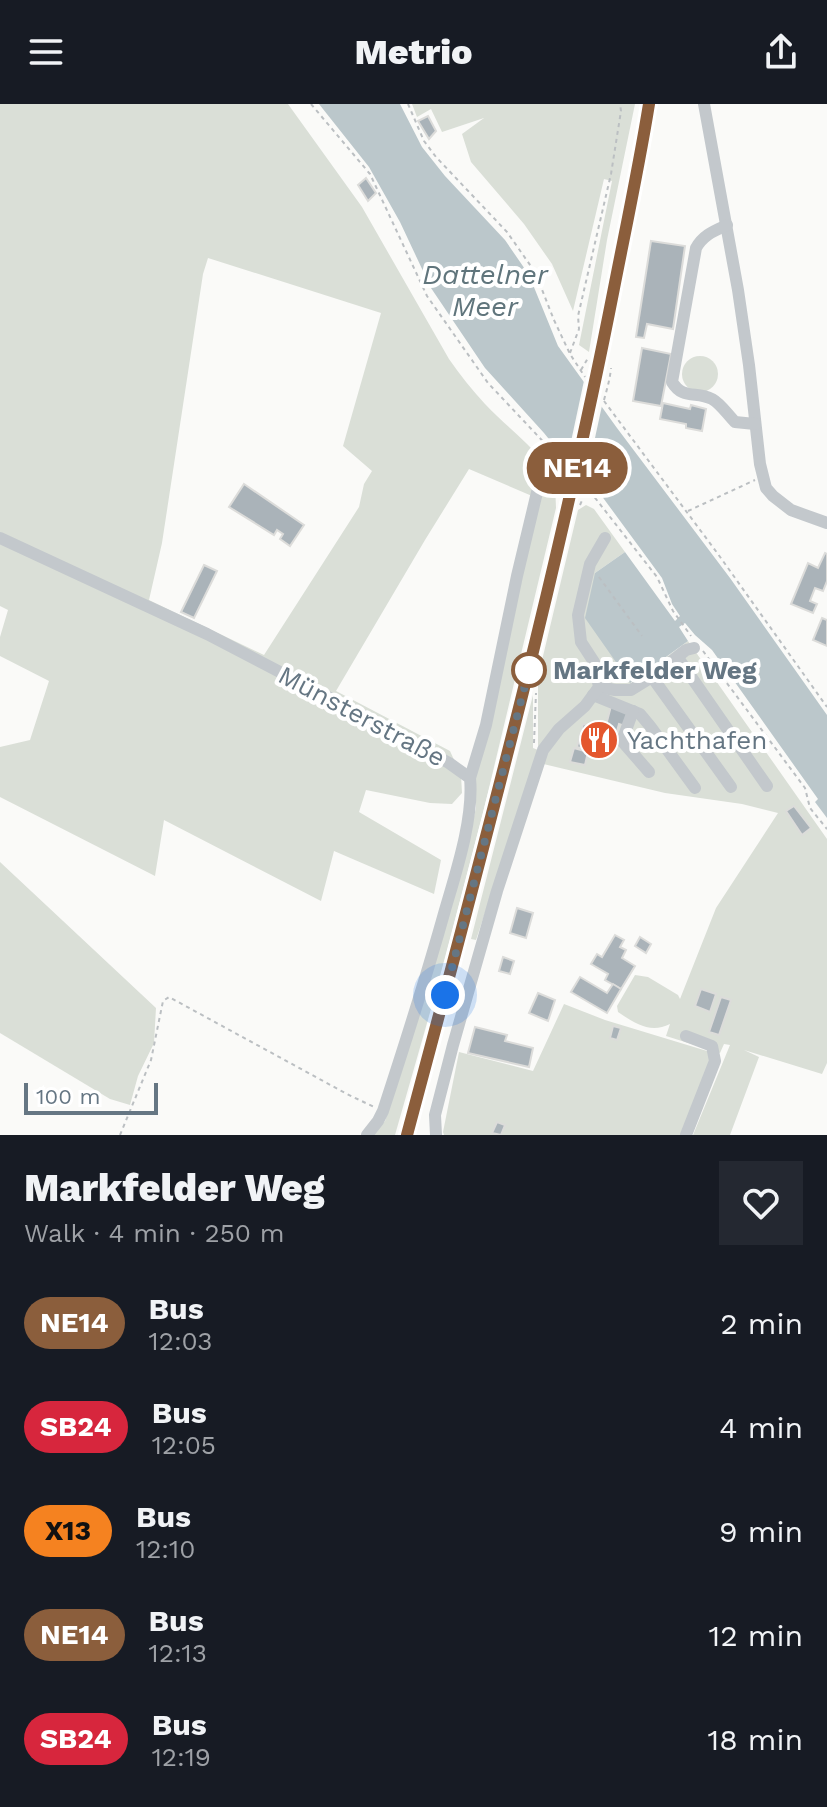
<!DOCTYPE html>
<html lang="en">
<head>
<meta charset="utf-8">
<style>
	body { margin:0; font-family:"Work Sans",sans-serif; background:#242831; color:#f1f3f6; height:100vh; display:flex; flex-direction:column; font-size:30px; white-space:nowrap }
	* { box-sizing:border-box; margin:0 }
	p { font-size:26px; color:#9ea1a6 }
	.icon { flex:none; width:44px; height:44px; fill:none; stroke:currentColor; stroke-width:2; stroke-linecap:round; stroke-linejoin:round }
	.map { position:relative; height:1031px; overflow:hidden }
	.drawer { display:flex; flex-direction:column; background:#171b24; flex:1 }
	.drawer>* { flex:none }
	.badge { padding:0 16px; border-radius:26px; font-size:28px; line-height:52px }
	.scale { position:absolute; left:24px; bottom:20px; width:134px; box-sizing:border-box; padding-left:8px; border:4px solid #657683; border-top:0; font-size:22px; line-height:28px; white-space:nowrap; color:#657683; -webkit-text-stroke:6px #fff; paint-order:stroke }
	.you { position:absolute; width:40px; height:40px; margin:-20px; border:6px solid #fff; border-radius:50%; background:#1a73e8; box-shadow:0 0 0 12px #1a73e833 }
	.map>.badge { position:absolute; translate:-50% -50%; box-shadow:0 0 0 4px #fff }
	.round { display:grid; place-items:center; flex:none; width:84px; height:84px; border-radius:0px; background:#242831 }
	.head { display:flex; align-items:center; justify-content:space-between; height:136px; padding:0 24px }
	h1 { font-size:38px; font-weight:800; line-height:60px }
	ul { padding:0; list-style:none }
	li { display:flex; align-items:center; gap:24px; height:104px; padding:0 24px }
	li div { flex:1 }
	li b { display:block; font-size:30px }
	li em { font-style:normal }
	li .badge { min-width:88px; font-weight:700; text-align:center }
	header { display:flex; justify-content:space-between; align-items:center; height:104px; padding:0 24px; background:#171b24; font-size:36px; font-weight:800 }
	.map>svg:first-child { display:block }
	.green { fill:#dadfd7; fill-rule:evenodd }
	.water { fill:#bbc7cb }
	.pier { fill:#fafaf8 }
	.building { fill:#aab3b9; stroke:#dcdcda; stroke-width:2 }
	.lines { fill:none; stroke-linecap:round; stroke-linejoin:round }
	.path { stroke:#bbbfc2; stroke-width:2; stroke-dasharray:4 4; stroke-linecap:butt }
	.minor { stroke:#c3c8cc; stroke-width:12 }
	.major { stroke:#d6dbdf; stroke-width:14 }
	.line-casing { stroke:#fff; stroke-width:18 }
	.line { stroke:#8b5e3c; stroke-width:12 }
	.walk { stroke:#657683; stroke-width:8; stroke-dasharray:0 14.4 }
	.stop-dot { fill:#fff; stroke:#8b5e3c; stroke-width:4 }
	.labels { text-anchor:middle; stroke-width:8; stroke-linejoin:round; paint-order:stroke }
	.stop-label { font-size:26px; font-weight:bold; fill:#657683; stroke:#fff; text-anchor:start }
	.street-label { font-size:26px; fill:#657683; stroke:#fff }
	.poi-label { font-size:26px; fill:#657683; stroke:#fff; text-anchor:start }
	.water-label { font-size:28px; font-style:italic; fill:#60757c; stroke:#fff }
</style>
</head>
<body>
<header><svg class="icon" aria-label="menu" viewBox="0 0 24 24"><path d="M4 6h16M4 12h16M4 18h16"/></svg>Metrio<svg class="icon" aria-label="share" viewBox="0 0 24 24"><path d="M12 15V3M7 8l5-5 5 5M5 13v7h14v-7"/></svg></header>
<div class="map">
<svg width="827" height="1031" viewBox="0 0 827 1031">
	<rect width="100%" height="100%" fill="#fafaf8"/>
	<g class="green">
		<path d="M0 0H288L362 103 449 255C460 271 472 286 485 300 504 320 526 337 544 358L532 392 469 365 425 436 336 587 450 647 461 671 462 689 452 700 430 699 366 686 359 708 441 756 434 790 334 747 321 797 164 716 155 772 0 693V643L30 636 49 577 0 552V533L8 506 0 502ZM208 154 381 209 343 342 372 367 364 380 359 403 264 551 149 496 162 439 203 170Z"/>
		<polygon points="412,0 635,0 607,136 589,248 579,241 612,77 604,75 573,207 552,160 524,120 471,58 462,30 484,14 442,28 431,5 417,13"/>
		<circle cx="700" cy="270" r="18"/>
		<polygon points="555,379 556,404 483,709 441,870 395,1031 373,1031 385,1017 412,934 461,767 476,704 476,672 540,391 545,381"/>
		<path d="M586 401 594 405 625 448 595 469 619 561 611 568 613 571 621 565 631 579 688 537 827 735V959L822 970 744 946 759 953 730 1031H693L730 941 724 940 720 949 666 932 670 920C650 930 634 919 618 908L617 902 635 871 648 873 678 891 680 895 716 804 778 709 742 700 665 689 535 658 476 836 471 835 533 591V644L538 646V573L578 406Z"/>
		<polygon points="0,758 156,904 154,939 138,972 130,1001 110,995 0,929"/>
		<polygon points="564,900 605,916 707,947 712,954 683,1031 444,1031 443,1028 459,948 533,967"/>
	</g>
	<polygon class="water" points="319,0 400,0 422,43 445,72 505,136 529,171 558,242 617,324 730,474 827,611 827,714 815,698 818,695 712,546 695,531 685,519 679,523 688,537 630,579 622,566 613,571 610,567 618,561 585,514 595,469 625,448 675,517 680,512 672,500 662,474 601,391 561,350 544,329 485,264 431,184 400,118 369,63"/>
	<polygon class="pier" points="585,272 603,297 585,380 566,361"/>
	<g class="building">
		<polygon points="428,12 436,27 429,35 418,17"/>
		<polygon points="366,74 376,89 368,97 358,81"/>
		<polygon points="651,137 685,142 673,225 647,220 644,234 636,233"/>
		<polygon points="642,244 671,250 661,302 633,297"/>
		<polygon points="663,299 690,305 691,301 706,305 702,327 686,324 686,320 660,315"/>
		<polygon points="244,380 304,421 290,442 280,435 283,430 277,426 274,431 229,403"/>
		<polygon points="825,449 827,450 827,477 823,487 815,484 810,497 817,500 813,509 791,500 808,459 818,464"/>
		<polygon points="204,461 217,467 194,514 181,508"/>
		<polygon points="822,514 827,516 827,542 813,536"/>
		<polygon points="611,602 629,607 625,622 619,620 610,652 577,643 583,620 605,625"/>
		<polygon points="574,644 588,648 585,661 570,658"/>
		<polygon points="794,702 811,724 802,731 786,707"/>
		<polygon points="517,804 533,809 526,834 510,829"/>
		<polygon points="615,831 624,836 620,843 626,846 622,854 635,862 621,885 605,876 608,870 591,860 597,850 602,853"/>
		<polygon points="640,833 651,840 646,849 635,842"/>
		<polygon points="503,853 514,857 510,870 499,867"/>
		<polygon points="580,873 607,889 613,880 621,885 607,909 571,888"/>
		<polygon points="701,885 716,890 710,908 695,902"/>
		<polygon points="538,889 555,896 548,917 529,909"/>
		<polygon points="721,893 731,896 719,931 709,928"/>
		<polygon points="613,922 621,924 617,936 610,934"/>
		<polygon points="475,923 507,931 505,937 533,944 529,963 468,949"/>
		<polygon points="497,1018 505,1021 501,1031 492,1029"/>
	</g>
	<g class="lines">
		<g class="path">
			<polyline points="311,0 370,70 427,192 488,279 553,348"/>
			<polyline points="408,0 424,37 436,53 507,128 535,168 554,216 570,250 585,273"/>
			<polyline points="570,249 579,225 578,212 611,70 621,7 620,0"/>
			<polyline points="581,266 588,254"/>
			<path d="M604 296C607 285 610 275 611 264"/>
			<polyline points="604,297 718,450 827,603"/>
			<polyline points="585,381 657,473 673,507 691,532"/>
			<polyline points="580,401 587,385"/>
			<polyline points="688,407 755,376"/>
			<polyline points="599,473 642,532"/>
			<polyline points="703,547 805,684 810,704 827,725"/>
			<polyline points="534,639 536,589"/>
			<polyline points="120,1031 151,956 163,897 169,893 347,990 374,1003"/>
		</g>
		<g class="minor">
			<polyline points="704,0 738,186 749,261 760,360 766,384 773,392 791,406 827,419"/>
			<path d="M727 121C714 127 703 131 696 144L672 278C683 296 696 287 712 295 721 300 727 310 735 318L755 320"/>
			<path d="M0 434 207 530 351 605 449 659 470 674C474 714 456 768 445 806 426 874 405 940 383 1007L378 1017 367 1031"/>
			<polyline points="678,554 767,682"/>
			<polyline points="652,573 731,683"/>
			<polyline points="599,583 615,586 631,586 652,573 686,546 694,544"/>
			<polyline points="593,591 640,610 650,622 695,684"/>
			<polyline points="633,607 622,637 649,668"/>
			<polyline points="470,674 486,621 517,472 539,380 558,367 561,357"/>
			<polyline points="686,932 712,942 715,957 686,1031"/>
			<polyline points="436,1031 435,1011 453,941 497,787 543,646 559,625 585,602 599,583 594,558 581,538 578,511 590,460 605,434"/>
		</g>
		<path class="major" d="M407 1031C481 756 555 481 611 202 624 135 638 68 649 0"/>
	</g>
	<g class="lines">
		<defs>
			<path id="line" d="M407 1031C482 750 558 470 614 184 626 123 639 62 649 0"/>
		</defs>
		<use href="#line" class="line-casing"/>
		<use href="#line" class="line"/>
		<polyline class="walk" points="445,891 529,566"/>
	</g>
	<defs>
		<symbol id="restaurant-disc" viewBox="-11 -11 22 22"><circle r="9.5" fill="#e4572e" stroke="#fff"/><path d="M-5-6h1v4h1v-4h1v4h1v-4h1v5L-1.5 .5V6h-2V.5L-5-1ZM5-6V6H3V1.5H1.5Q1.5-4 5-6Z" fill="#fff"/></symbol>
	</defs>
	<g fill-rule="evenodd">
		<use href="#restaurant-disc" x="577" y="614" width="44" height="44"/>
	</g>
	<circle class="stop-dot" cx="529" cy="566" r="16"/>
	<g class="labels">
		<g class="stop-label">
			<text x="553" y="575">Markfelder Weg</text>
		</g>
		<g class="street-label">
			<text transform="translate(362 612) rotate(28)" y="9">Münsterstraße</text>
		</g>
		<g class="poi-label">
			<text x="627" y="645">Yachthafen</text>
		</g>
		<g class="water-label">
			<text x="485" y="180">Dattelner<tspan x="485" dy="32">Meer</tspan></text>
		</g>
	</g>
</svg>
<div class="scale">100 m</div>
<div class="you" style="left:445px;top:891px"></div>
<b class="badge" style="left:577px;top:364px;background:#8b5e3c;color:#fff">NE14</b>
</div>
<section class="drawer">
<div class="head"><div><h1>Markfelder Weg</h1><p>Walk · 4 min · 250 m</p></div><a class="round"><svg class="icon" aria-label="heart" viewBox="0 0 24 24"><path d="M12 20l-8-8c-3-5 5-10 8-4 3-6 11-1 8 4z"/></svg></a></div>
<ul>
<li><span class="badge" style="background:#8b5e3c;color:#fff">NE14</span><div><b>Bus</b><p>12:03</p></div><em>2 min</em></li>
<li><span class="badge" style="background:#d7263d;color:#fff">SB24</span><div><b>Bus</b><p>12:05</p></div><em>4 min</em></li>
<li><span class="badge" style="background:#f58220;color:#111">X13</span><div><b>Bus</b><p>12:10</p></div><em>9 min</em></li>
<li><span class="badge" style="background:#8b5e3c;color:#fff">NE14</span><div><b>Bus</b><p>12:13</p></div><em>12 min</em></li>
<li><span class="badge" style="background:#d7263d;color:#fff">SB24</span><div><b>Bus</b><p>12:19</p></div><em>18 min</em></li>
</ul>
</section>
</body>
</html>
